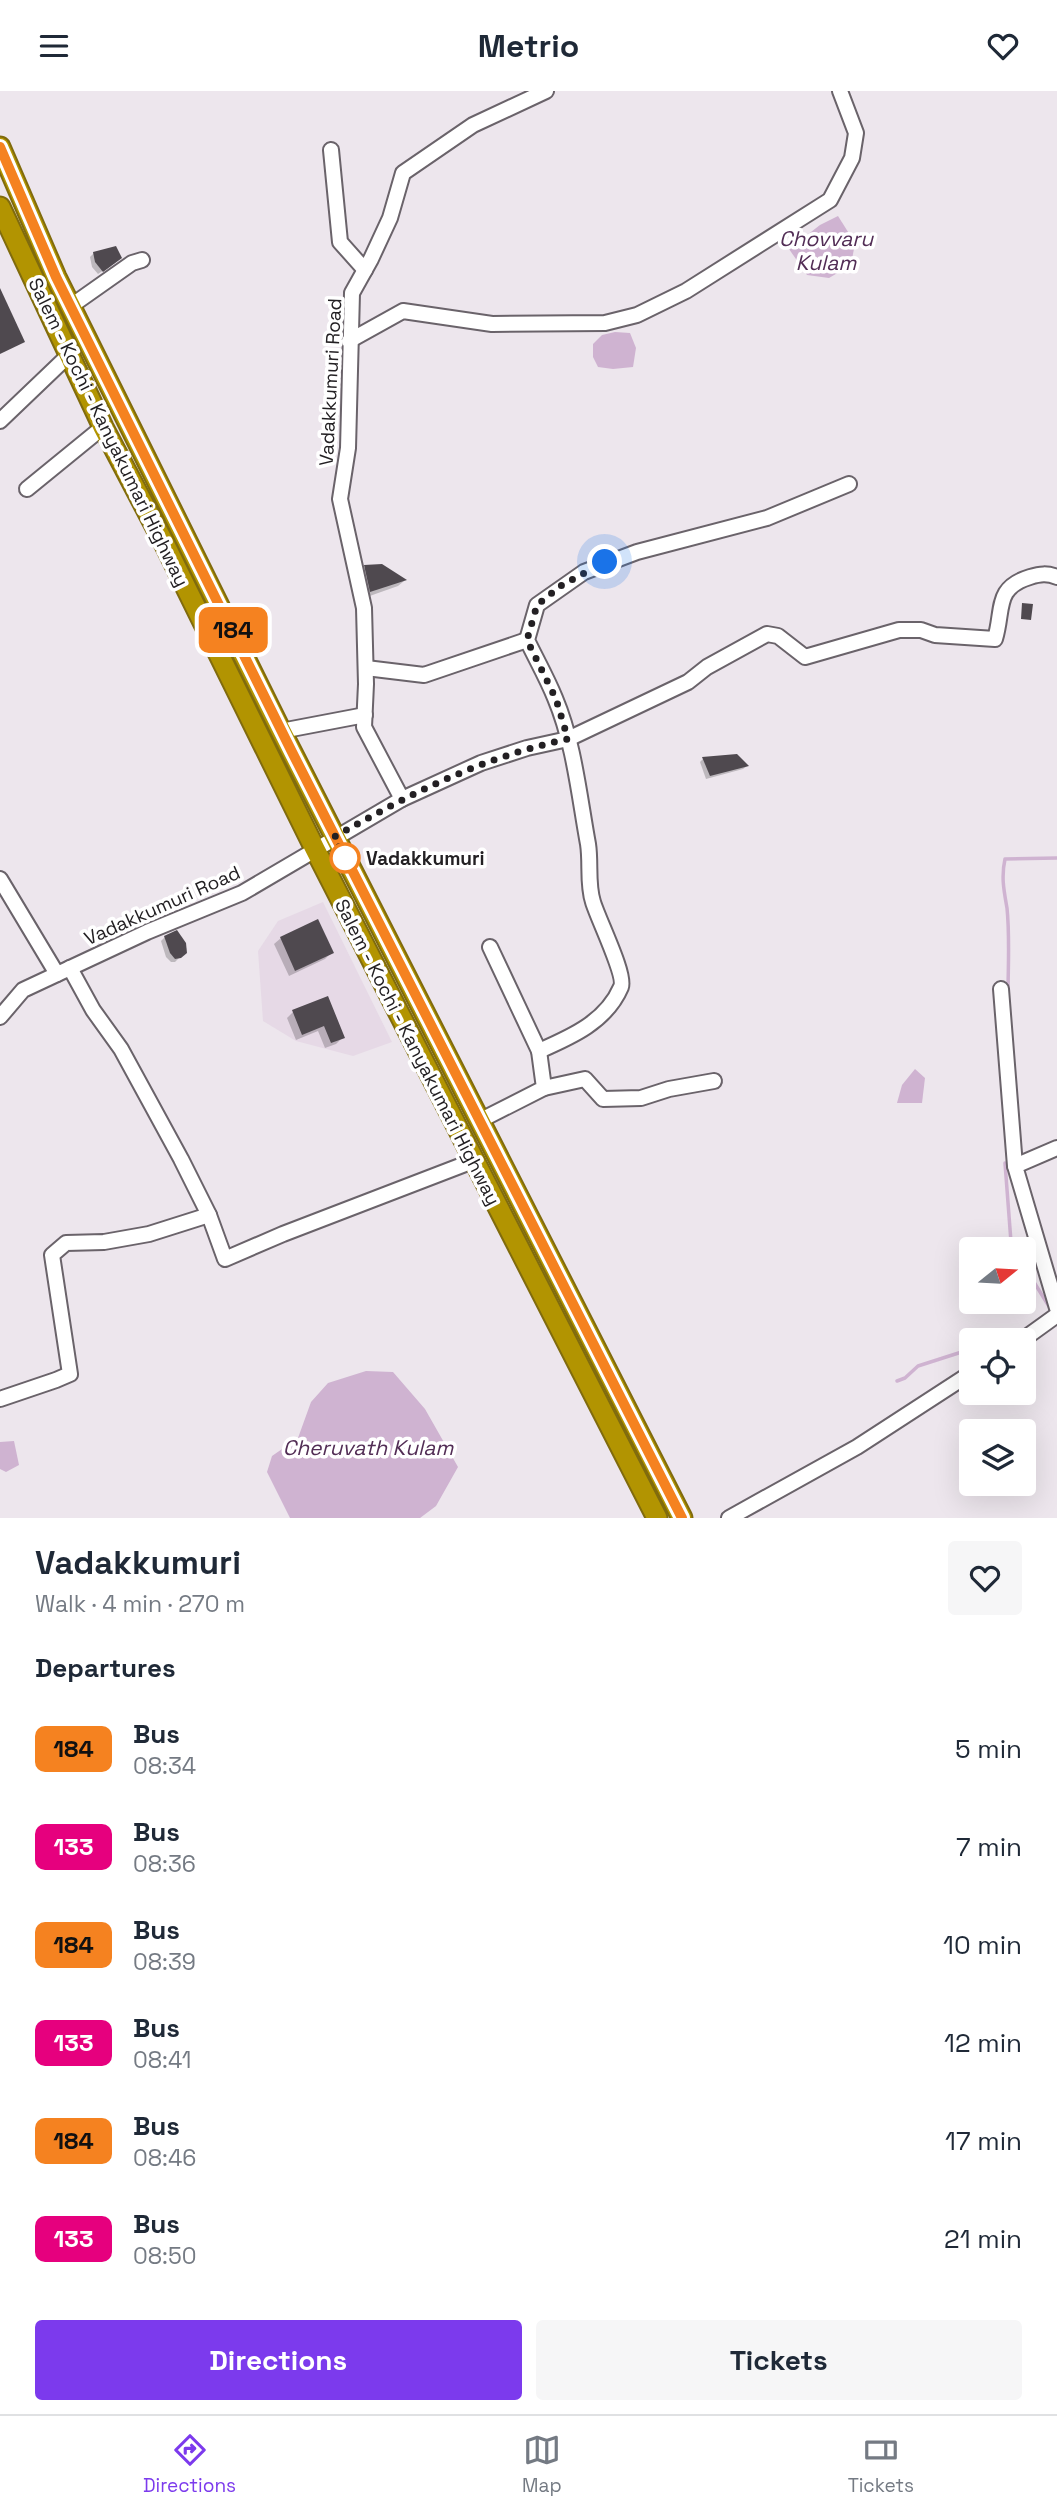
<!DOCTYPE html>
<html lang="en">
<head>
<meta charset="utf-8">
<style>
	body { margin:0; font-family:"Space Grotesk",sans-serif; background:#f6f6f7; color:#1f2937; height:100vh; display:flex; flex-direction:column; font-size:26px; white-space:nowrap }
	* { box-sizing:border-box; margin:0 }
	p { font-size:23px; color:#747a83 }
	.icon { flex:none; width:38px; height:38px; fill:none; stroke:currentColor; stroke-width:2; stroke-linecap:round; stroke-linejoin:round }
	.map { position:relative; height:1427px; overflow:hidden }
	.drawer { display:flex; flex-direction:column; background:#fff; flex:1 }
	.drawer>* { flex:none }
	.badge { padding:0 14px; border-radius:10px; font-size:24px; line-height:46px }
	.needle { width:46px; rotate:72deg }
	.controls { position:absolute; left:959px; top:1146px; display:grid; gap:14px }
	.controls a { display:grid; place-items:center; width:77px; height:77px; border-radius:7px; background:#fff; box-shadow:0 7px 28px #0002; font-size:35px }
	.you { position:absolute; width:35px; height:35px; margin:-18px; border:5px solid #fff; border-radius:50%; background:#1a73e8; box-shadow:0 0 0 10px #1a73e833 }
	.map>.badge { position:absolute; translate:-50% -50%; box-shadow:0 0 0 4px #fff }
	h2 { padding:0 35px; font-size:26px; line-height:63px }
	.round { display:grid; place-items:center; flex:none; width:74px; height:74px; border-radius:7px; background:#f6f6f7 }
	.overview { display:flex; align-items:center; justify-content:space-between; height:119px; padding:0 35px }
	h1 { font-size:33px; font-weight:700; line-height:52px }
	.action { display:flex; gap:14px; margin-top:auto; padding:14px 35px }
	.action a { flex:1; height:80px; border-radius:7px; background:#7c3aed; color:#fff; font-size:28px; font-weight:700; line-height:80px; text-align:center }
	.action a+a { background:#f6f6f7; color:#1f2937 }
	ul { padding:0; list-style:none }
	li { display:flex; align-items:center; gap:21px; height:98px; padding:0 35px }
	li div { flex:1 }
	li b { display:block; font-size:26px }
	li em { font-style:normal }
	li .badge { min-width:77px; font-weight:700; text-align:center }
	header { display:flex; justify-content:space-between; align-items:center; height:91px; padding:0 35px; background:#fff; font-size:32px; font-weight:700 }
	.tabs { display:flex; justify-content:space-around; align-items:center; height:98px; border-top:2px solid #e0e1e3; background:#fff; font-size:19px; color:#747a83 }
	.tabs a { display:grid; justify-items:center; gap:4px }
	.tabs .active { color:#7c3aed }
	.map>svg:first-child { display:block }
	.built { fill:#e6d9e6 }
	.water { fill:#cfb3d1 }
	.shadow { fill:#0003 }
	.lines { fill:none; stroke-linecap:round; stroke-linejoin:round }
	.stream { stroke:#cfb3d1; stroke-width:3.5 }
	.building { fill:#4f494f }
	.minor-casing { stroke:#6a636a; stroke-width:18 }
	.highway-casing { stroke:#806b0d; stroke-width:23 }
	.minor { stroke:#fff; stroke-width:14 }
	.highway { stroke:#b29401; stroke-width:19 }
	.line-casing { stroke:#fff; stroke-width:16 }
	.line { stroke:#f58220; stroke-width:10 }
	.walk { stroke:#232023; stroke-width:7; stroke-dasharray:0 12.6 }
	.stop-dot { fill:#fff; stroke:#f58220; stroke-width:3.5 }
	.labels { text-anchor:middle; stroke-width:7; stroke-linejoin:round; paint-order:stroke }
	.street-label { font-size:19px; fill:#232023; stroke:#fff }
	.stop-label { font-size:19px; font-weight:bold; fill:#232023; stroke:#fff; text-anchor:start }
	.water-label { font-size:21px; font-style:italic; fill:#522d55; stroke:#fff }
</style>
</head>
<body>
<header><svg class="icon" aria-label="menu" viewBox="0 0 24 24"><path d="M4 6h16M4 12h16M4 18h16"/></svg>Metrio<svg class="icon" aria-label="heart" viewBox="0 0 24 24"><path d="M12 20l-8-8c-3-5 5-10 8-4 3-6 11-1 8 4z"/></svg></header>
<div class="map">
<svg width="1057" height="1427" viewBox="0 0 1057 1427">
	<rect width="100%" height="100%" fill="#ede6ed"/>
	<polygon class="built" points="323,811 392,951 353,965 296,950 263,930 258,860 278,830"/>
	<g class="water">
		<polygon points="838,125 855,152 851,174 829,187 807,184 789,158 820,134"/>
		<polygon points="615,241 630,242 636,257 633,276 613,278 598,276 593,266 593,253 602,244"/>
		<polygon points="915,978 925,987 922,1012 897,1012 902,994"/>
		<polygon points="366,1280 393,1281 425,1318 458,1376 436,1415 420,1427 290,1427 267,1381 272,1365 298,1347 311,1311 328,1292"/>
		<polygon points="14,1350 19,1374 6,1381 0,1378 0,1351"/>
	</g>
	<g class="shadow">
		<polygon points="94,162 116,171 98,183 92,176 90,166"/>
		<polygon points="365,476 404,490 398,495 364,507 359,482"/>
		<polygon points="703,668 747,675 743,678 706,688 700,671"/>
		<polygon points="165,846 185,861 175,871 171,871 166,866 161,850"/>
		<polygon points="281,847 331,862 325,868 289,885 274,853"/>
		<polygon points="327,907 343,946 336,953 325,957 318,940 296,949 287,927 293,921"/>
	</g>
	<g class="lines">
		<g class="stream">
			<path d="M1008 905C1008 876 1010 846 1007 817 1004 800 1001 786 1005 768L1057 767"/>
			<polyline points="1011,1151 1014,1158"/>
			<polyline points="1005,1158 1011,1151 1005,1072"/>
			<polyline points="1024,1175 1050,1217"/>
			<polyline points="1005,1250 1022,1241"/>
			<polyline points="897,1290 905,1287 918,1275 971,1258"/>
		</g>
	</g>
	<g class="building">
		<polygon points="116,155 122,167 103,181 95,171 93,161"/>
		<polygon points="0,197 25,251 0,263"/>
		<polygon points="382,473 407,489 370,501 364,474"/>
		<polygon points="1022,512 1033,513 1031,529 1021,528"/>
		<polygon points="737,663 749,675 710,685 702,666"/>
		<polygon points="318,828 334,862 295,880 280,846"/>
		<polygon points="177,839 186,852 187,862 181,867 175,868 170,862 164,845"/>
		<polygon points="328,905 345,947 331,952 324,935 302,944 292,919"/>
	</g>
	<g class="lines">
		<defs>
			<g id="minor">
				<polyline points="331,59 340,151 365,179"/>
				<polyline points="71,215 132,172 142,169"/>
				<polyline points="349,250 403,220 492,233 605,232 637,224 686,200 830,109 852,67 856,42 840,0"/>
				<polyline points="0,330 69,264"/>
				<polyline points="27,398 103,336"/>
				<polyline points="366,577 424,584 527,549"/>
				<polyline points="281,640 365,624"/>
				<path d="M402 708 481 672 527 657 568 648 688 591 707 576 767 543 778 545 805 566 899 539H921L935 544 995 548C1004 518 994 497 1030 486 1040 483 1047 482 1057 486"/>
				<polyline points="0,788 57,883"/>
				<polyline points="70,877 93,919 121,958 181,1068 209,1124 225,1168 283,1143 473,1070"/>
				<polyline points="1001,898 1015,1075"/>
				<polyline points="0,926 23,899 147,841 242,802 402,708 364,636 366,593 364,517 340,408 348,357 352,202 371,168 390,127 403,82 473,34 546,0"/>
				<path d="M539 960C571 946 606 931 621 896 626 884 598 828 593 811 587 793 591 772 588 753 579 704 574 652 555 607 547 587 536 568 527 549L537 514 584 481 637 461 767 427 849 393"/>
				<polyline points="544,997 585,988 603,1008 641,1007 669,998 714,990"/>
				<polyline points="479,1030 544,997 539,960 490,856"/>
				<polyline points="1057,1057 1015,1075 1057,1217"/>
				<polyline points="1021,1250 1057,1224"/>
				<polyline points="0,1308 56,1289 70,1283 52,1164 66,1152 104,1151 149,1143 209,1124"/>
				<polyline points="729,1427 857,1356 971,1282"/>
			</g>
			<g id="highway">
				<polyline points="0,56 56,186 281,640 682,1427"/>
				<polyline points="0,116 103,336 165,454 315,758 657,1427"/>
			</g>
		</defs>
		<use href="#minor" class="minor-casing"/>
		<use href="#highway" class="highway-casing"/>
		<use href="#minor" class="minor"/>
		<use href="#highway" class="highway"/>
	</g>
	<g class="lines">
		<defs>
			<polyline id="line" points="0,56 56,186 292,661 682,1427"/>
		</defs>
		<use href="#line" class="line-casing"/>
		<use href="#line" class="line"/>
		<path class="walk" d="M345 767 334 746C412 702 480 667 568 648L556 608 527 549 537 514 562 494 605 471"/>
	</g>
	<circle class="stop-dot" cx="345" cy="767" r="14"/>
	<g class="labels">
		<g class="street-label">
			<text transform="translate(330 291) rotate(-87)" y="7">Vadakkumuri Road</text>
			<text transform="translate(109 341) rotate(64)" y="7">Salem - Kochi - Kanyakumari Highway</text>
			<text transform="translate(162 814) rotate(-24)" y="7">Vadakkumuri Road</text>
			<text transform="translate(418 961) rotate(63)" y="7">Salem - Kochi - Kanyakumari Highway</text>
		</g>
		<g class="stop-label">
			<text x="366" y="774">Vadakkumuri</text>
		</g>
		<g class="water-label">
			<text x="826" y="155">Chovvaru<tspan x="826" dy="24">Kulam</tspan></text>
			<text x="368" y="1364">Cheruvath Kulam</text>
		</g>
	</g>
</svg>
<div class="controls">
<a><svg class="needle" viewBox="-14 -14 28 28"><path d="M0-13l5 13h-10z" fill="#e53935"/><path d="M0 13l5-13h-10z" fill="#747a83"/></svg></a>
<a><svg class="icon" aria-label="locate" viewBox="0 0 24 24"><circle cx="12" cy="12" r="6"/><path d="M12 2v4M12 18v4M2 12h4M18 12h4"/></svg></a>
<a><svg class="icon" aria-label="layers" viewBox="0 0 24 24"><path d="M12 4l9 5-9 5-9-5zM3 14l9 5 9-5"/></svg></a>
</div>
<div class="you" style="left:605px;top:471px"></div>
<b class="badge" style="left:233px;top:539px;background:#f58220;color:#111">184</b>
</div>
<section class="drawer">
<div class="overview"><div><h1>Vadakkumuri</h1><p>Walk · 4 min · 270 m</p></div><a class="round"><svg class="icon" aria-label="heart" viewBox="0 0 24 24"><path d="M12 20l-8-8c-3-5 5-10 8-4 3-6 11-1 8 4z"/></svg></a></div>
<h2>Departures</h2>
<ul>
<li><span class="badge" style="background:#f58220;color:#111">184</span><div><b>Bus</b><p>08:34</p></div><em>5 min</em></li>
<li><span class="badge" style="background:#e6007e;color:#fff">133</span><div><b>Bus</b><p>08:36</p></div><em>7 min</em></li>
<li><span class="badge" style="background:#f58220;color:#111">184</span><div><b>Bus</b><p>08:39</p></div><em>10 min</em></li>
<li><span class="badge" style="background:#e6007e;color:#fff">133</span><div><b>Bus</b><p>08:41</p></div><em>12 min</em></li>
<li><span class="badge" style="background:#f58220;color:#111">184</span><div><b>Bus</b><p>08:46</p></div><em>17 min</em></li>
<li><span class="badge" style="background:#e6007e;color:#fff">133</span><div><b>Bus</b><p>08:50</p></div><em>21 min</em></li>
</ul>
<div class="action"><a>Directions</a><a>Tickets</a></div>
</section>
<nav class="tabs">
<a class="active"><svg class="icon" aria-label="directions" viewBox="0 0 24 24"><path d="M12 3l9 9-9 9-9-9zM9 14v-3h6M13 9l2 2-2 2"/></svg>Directions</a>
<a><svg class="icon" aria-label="map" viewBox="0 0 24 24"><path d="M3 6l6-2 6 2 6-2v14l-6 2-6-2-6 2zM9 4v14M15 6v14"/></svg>Map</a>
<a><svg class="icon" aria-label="tickets" viewBox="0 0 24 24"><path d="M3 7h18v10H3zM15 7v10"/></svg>Tickets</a>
</nav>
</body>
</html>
